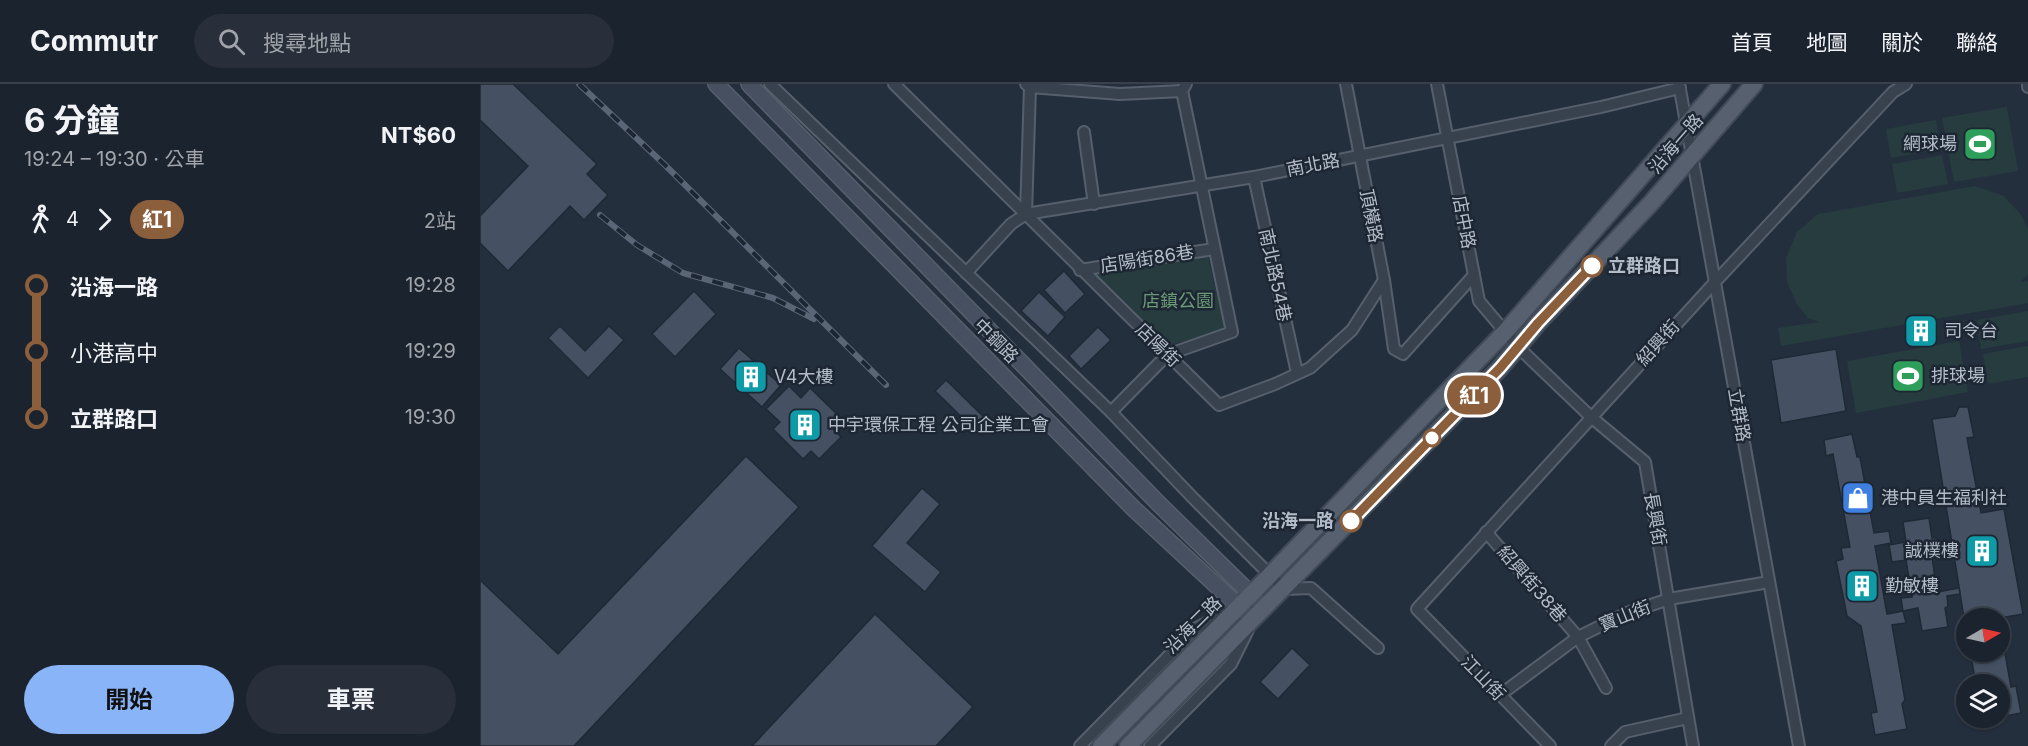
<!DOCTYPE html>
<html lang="zh-TW">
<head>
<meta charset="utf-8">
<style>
	body { margin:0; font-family:Inter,"Noto Sans TC",sans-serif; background:#282f3a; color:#f1f3f6; height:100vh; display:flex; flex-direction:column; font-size:22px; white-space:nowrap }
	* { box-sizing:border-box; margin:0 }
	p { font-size:20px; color:#a0a4aa }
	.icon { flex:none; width:33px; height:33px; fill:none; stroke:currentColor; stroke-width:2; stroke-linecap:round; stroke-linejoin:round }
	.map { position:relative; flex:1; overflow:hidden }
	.details { display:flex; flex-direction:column; background:#1b232e; width:480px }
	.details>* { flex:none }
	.badge { padding:0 12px; border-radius:20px; font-size:21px; line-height:39px }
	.needle { width:39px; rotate:81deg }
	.fabs { position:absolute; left:1476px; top:524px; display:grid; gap:12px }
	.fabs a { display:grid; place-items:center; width:54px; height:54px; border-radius:50%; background:#1b232e; box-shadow:0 2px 4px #0004,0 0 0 2px #39404a; font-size:30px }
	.map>.badge { position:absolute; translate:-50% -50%; box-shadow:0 0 0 3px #fff }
	.legs { display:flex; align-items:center; gap:9px; height:66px; padding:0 24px; font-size:20px }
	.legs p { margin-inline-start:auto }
	.head { display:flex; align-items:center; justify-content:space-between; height:102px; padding:0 24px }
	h1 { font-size:33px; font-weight:700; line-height:45px }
	.cta { display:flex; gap:12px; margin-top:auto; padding:12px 24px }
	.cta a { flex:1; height:69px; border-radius:36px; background:#8ab4f8; color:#111; font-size:24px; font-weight:700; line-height:69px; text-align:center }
	.cta a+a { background:#282f3a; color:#f1f3f6 }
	ul { padding:0 24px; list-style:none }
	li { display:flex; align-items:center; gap:21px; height:66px; font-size:22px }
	li i { display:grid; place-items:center; width:9px; height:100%; margin:0 8px; background:currentColor }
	li i::after { content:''; width:15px; height:15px; margin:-8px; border:4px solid; border-radius:50%; background:#1b232e }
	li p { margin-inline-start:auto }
	li:first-child i { background:linear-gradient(#0000 50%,currentColor 0) }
	li:last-child i { background:linear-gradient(currentColor 50%,#0000 0) }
	header { display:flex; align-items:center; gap:36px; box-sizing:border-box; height:84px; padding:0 30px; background:#1b232e; border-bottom:2px solid #39404a }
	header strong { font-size:28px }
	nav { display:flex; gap:33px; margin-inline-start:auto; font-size:21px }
	.search { width:420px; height:54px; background:#282f3a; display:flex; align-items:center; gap:15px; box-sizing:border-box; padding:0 21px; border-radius:33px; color:#a0a4aa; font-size:22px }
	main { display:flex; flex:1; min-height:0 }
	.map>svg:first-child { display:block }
	.green { fill:#263c3f }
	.building { fill:#455162; stroke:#1f2835; stroke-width:1.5 }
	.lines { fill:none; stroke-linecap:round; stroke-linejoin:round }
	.street-casing { stroke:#565f6c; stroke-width:14 }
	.secondary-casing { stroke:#565f6c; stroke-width:18 }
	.primary-casing { stroke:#414a57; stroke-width:20 }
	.street { stroke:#38414e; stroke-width:10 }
	.secondary { stroke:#465061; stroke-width:15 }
	.primary { stroke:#56606e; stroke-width:16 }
	.rail-casing { stroke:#5a6575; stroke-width:6 }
	.rail { stroke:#1d2633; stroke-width:4; stroke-dasharray:11; stroke-linecap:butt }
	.line-1-casing { stroke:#fff; stroke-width:14 }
	.line-1 { stroke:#8b5e3c; stroke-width:9 }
	.stop-1-dot { fill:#fff; stroke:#8b5e3c; stroke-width:3 }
	.labels { text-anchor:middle; stroke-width:5; stroke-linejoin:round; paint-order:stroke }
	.street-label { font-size:18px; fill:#b4bcc9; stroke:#1d2633 }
	.poi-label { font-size:18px; fill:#b4bcc9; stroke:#1d2633; text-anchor:start }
	.stop-label { font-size:18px; font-weight:bold; fill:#b4bcc9; stroke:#1d2633; text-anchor:start }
	.park-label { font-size:18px; fill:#6b9a76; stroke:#1d2633 }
</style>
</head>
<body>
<header>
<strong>Commutr</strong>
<div class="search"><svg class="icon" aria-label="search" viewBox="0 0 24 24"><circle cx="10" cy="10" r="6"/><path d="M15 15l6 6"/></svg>搜尋地點</div>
<nav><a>首頁</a><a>地圖</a><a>關於</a><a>聯絡</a></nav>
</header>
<main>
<section class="details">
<div class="head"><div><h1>6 分鐘</h1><p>19:24 – 19:30 · 公車</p></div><b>NT$60</b></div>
<div class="legs"><svg class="icon" aria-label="walk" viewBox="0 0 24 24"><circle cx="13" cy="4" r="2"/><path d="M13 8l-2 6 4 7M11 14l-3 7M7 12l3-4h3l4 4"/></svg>4<svg class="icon" aria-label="forward" viewBox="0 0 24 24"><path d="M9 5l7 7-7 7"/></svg><b class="badge" style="background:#8b5e3c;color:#fff">紅1</b><p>2站</p></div>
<ul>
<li><i style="color:#8b5e3c"></i><b>沿海一路</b><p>19:28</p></li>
<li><i style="color:#8b5e3c"></i><span>小港高中</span><p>19:29</p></li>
<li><i style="color:#8b5e3c"></i><b>立群路口</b><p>19:30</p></li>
</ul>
<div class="cta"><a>開始</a><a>車票</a></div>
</section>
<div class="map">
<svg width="1548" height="662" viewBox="0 0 1548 662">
	<rect width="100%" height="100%" fill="#242f3e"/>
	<g class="green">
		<polygon points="1527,23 1538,87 1474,98 1462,34"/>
		<polygon points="1456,36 1461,65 1411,74 1406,45"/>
		<polygon points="1462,71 1468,100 1417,109 1412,80"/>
		<polygon points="1495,102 1524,112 1542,132 1548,145 1548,191 1540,198 1548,197 1548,219 1301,262 1298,244 1339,238 1328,234 1317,220 1307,198 1306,174 1317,148 1338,130"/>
		<polygon points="728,173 745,245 688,262 613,190"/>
		<polygon points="1548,227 1548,257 1501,265 1497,236"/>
		<polygon points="1479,257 1488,308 1376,329 1367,277"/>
		<polygon points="1548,262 1548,293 1508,300 1503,270"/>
	</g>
	<g class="building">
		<polygon points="0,0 33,0 117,80 107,90 128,111 104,136 90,122 28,187 0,159 0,132 48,82 0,36"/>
		<polygon points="584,187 605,210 585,229 564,206"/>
		<polygon points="214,207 236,230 195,273 172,250"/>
		<polygon points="559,208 585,233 568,252 541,227"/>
		<polygon points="1451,237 1454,254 1431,258 1428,241"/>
		<polygon points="80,242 105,267 129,242 144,256 108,294 68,254"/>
		<polygon points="618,243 631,256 601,285 589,272"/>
		<polygon points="259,264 301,301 282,323 240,285"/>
		<polygon points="1356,265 1366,327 1301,339 1291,276"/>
		<polygon points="466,296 512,341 501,352 455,307"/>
		<polygon points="309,302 321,314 330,304 360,333 351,343 361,353 339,375 331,367 323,375 293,345 300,338 286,325"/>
		<polygon points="1479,323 1488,323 1494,353 1487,354 1501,429 1524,425 1543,530 1520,534 1486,534 1486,546 1452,335 1475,332"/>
		<polygon points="1372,350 1377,373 1380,373 1394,449 1409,447 1411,459 1395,462 1407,530 1423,527 1426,539 1412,541 1425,616 1422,620 1427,645 1395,651 1391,629 1397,628 1381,542 1367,532 1356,477 1363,475 1361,464 1370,463 1353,370 1346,372 1344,356"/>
		<polygon points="266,372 319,423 94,662 0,662 0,496 78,570"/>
		<polygon points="442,404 460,420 427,459 461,488 445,508 392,462"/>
		<polygon points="1449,434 1452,454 1457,454 1460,472 1452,473 1457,508 1479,504 1480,510 1467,512 1468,522 1465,524 1468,543 1442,547 1438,524 1423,527 1421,514 1432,513 1426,476 1412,478 1409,461 1426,458 1423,438"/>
		<polygon points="395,530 493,623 456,662 272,662"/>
		<polygon points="1520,541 1531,603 1536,602 1541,629 1520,633 1520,600 1496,600 1490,567 1520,567"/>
		<polygon points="812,564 830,581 798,615 780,598"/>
	</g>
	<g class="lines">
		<defs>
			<g id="street">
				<polyline points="290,0 631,328 714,415 804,505 831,504 898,564"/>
				<polyline points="414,0 739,321 795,300 830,284 872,246 904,196"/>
				<polyline points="546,0 550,3 640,10 702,7"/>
				<polyline points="866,0 904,196 914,265 923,270 994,191"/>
				<polyline points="957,0 999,217 1038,263 1111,333 1165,378 1213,662"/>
				<polyline points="1199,0 1319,662"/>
				<polyline points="1548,0 1548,3"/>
				<polyline points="604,48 614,120"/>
				<polyline points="774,93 817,289"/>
				<polyline points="546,130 550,3"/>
				<polyline points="600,186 734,165"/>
				<polyline points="486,189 531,140 546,130 774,93 1121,23 1200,4"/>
				<polyline points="631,328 687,271 752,248 702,7 706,0"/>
				<polyline points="1006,448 1098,553 1126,604"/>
				<polyline points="1020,611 1098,553 1147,529 1189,515 1289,498"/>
				<polyline points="600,662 715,545 747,528"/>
				<polyline points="670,662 751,580 768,546"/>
				<polyline points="1070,662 937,525 1235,198 1413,8 1426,0"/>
				<polyline points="1131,662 1145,648 1208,634"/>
			</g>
			<g id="secondary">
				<polyline points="236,0 654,425 767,530"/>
				<polyline points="269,0 680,421 785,524"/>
			</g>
			<g id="primary">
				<polyline points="621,662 790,491 1025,248 1242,0"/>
				<polyline points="648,662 1020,284 1058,239 1172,118 1274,0"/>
			</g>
		</defs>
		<use href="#street" class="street-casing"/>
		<use href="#secondary" class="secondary-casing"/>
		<use href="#primary" class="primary-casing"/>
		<use href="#street" class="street"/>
		<use href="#secondary" class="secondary"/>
		<use href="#primary" class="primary"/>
		<defs>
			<g id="rail">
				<polyline points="99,0 185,81 406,301"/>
				<polyline points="120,131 157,161 203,189 293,214 334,235"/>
			</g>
		</defs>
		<use href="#rail" class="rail-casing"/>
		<use href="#rail" class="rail"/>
	</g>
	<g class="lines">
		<defs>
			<polyline id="line-1" points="871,437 1020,284 1058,239 1112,182"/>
		</defs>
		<use href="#line-1" class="line-1-casing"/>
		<use href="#line-1" class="line-1"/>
	</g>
	<defs>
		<symbol id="stadium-square" viewBox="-11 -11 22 22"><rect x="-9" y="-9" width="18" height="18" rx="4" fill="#2e9e5b" stroke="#1d2633"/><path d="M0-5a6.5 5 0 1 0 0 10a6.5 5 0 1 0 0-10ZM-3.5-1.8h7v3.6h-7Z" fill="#fff"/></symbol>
		<symbol id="building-square" viewBox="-11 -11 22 22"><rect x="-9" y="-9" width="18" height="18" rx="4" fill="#0f9aa8" stroke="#1d2633"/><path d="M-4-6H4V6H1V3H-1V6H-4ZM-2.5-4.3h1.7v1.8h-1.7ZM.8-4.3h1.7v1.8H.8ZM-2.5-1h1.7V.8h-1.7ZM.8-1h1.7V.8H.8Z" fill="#fff"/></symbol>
		<symbol id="shop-square" viewBox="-11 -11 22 22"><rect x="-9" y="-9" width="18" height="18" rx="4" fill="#3f7fe0" stroke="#1d2633"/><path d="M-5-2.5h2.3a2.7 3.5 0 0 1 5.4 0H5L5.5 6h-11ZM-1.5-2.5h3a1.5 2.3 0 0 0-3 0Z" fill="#fff"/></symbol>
	</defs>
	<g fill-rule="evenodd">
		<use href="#stadium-square" x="1481" y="41" width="38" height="38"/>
		<use href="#building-square" x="1422" y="228" width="38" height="38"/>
		<use href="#stadium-square" x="1409" y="273" width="38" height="38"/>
		<use href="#building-square" x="252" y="274" width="38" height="38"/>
		<use href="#building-square" x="306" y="322" width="38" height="38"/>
		<use href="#shop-square" x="1359" y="395" width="38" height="38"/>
		<use href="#building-square" x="1483" y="448" width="38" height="38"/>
		<use href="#building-square" x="1363" y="483" width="38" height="38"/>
	</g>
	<g class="stop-1-dot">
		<circle cx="1112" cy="182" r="10"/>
		<circle cx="952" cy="354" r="8"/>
		<circle cx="871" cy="437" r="10"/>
	</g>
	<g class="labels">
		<g class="street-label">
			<text transform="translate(1196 60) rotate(-49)" y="6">沿海一路</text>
			<text transform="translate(833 81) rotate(-11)" y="6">南北路</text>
			<text transform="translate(891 132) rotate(79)" y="6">頂橫路</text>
			<text transform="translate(984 138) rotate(79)" y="6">店中路</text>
			<text transform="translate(667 175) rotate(-9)" y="6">店陽街86巷</text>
			<text transform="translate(795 191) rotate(78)" y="6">南北路54巷</text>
			<text transform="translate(516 257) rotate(45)" y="6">中鋼路</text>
			<text transform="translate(1178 259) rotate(-48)" y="6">紹興街</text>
			<text transform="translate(678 261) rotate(44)" y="6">店陽街</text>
			<text transform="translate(1259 331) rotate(80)" y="6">立群路</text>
			<text transform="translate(1175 435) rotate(80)" y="6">長興街</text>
			<text transform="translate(1052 500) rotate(49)" y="6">紹興街38巷</text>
			<text transform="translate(1145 532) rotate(-22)" y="6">寶山街</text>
			<text transform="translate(713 541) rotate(-45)" y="6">沿海二路</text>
			<text transform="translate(1003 594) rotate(46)" y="6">江山街</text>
		</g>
		<g class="poi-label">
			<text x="1477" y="66" text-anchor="end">網球場</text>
			<text x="1464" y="253">司令台</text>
			<text x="1451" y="298">排球場</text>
			<text x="294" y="299">V4大樓</text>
			<text x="348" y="347">中宇環保工程 公司企業工會</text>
			<text x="1401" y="420">港中員生福利社</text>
			<text x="1479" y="473" text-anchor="end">誠樸樓</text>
			<text x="1405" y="508">勤敏樓</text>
		</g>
		<g class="stop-label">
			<text x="1128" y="188">立群路口</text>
			<text x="854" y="443" text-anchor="end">沿海一路</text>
		</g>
		<g class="park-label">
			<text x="698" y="223">店鎮公園</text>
		</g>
	</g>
</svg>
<div class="fabs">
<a><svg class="needle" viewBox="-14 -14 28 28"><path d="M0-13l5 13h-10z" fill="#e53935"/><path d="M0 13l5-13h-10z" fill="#a0a4aa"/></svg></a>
<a><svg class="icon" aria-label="layers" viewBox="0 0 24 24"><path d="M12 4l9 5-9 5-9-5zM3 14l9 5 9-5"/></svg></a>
</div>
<b class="badge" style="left:994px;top:311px;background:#8b5e3c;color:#fff">紅1</b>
</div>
</main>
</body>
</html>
